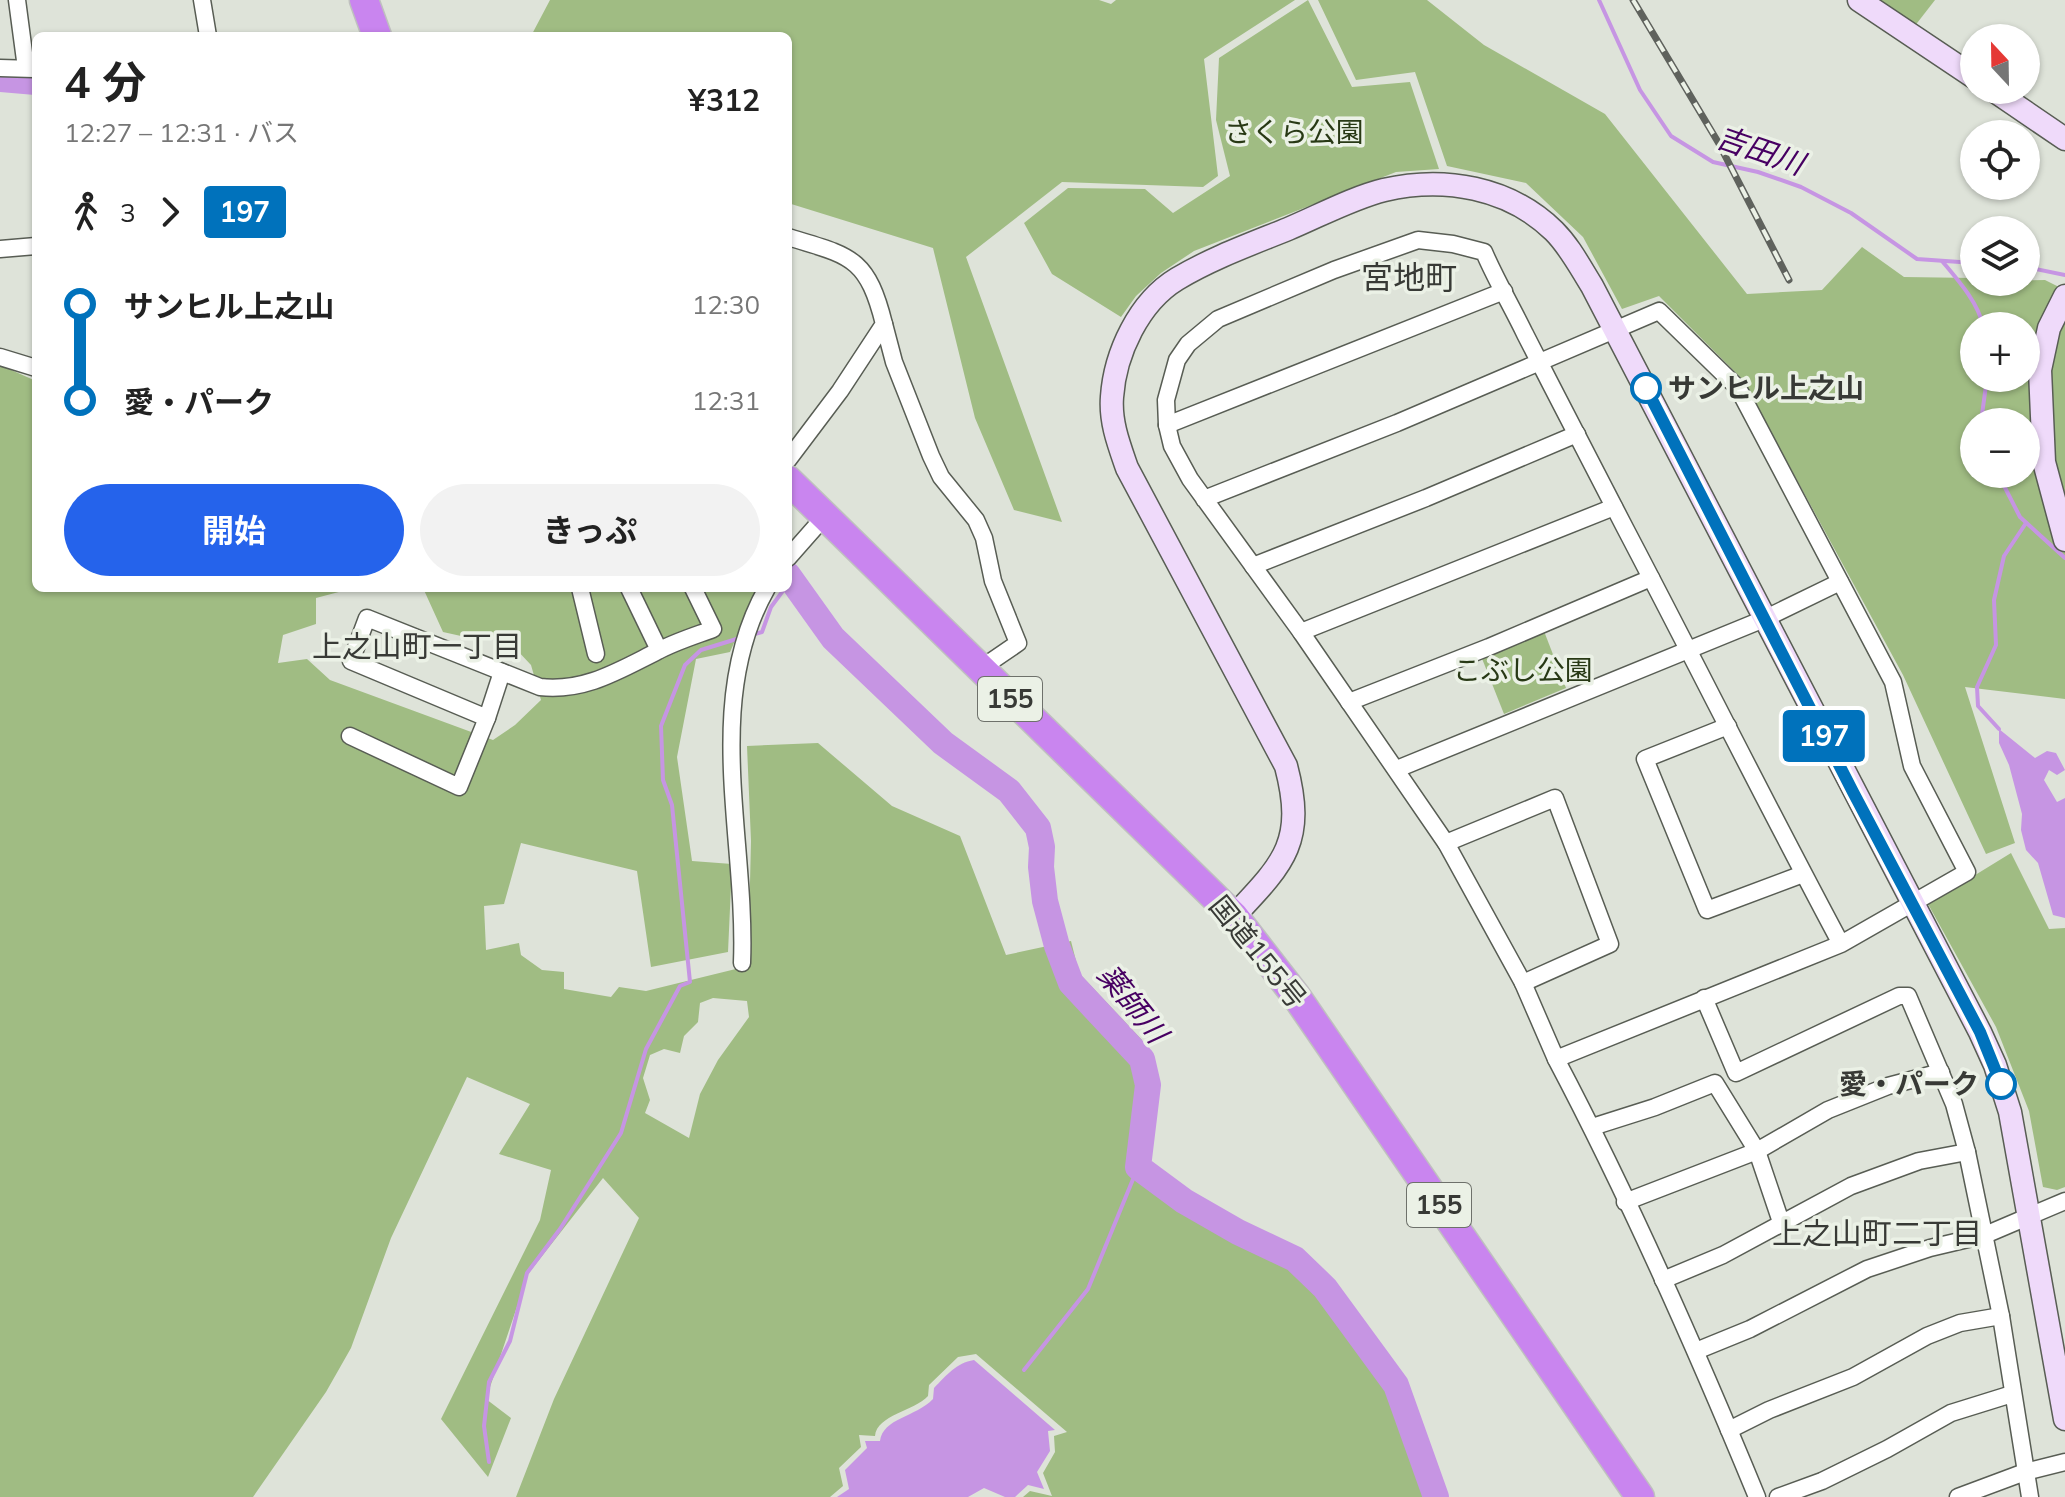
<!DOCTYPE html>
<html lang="ja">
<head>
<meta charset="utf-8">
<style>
	body { margin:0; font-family:Mulish,"Noto Sans JP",sans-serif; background:#f2f2f2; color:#222; height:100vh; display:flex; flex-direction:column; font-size:30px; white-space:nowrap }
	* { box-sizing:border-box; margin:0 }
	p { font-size:26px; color:#767676 }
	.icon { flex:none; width:44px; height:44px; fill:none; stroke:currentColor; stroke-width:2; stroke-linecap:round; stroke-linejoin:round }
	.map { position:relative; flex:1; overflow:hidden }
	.details { position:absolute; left:32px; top:32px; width:760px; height:560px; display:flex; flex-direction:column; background:#fff; border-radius:12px; box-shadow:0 2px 6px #0004 }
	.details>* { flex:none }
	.badge { padding:0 16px; border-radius:6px; font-size:28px; line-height:52px }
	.needle { width:52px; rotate:338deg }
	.fabs { position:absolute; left:1960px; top:24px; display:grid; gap:16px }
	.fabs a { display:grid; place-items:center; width:80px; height:80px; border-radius:50%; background:#fff; box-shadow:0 2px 6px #0004; font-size:40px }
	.map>.badge { position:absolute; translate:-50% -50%; box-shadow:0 0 0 4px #fff }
	.legs { display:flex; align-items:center; gap:12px; height:88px; padding:0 32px; font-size:26px }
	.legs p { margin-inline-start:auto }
	.overview { display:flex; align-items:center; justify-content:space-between; height:136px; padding:0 32px }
	h1 { font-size:44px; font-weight:700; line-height:60px }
	.cta { display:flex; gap:16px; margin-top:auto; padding:16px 32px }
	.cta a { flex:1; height:92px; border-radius:48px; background:#2563eb; color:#fff; font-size:32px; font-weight:700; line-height:92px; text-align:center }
	.cta a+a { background:#f2f2f2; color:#222 }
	ul { padding:0 32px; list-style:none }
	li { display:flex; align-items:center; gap:28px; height:96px; font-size:30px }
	li i { display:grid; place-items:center; width:12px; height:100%; margin:0 10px; background:currentColor }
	li i::after { content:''; width:20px; height:20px; margin:-10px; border:6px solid; border-radius:50%; background:#fff }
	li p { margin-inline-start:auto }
	li:first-child i { background:linear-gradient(#0000 50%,currentColor 0) }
	li:last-child i { background:linear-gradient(currentColor 50%,#0000 0) }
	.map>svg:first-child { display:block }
	.green { fill:#a0bc83; fill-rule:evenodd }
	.water { fill:#c695e3 }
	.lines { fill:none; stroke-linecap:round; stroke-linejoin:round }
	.stream { stroke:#c695e3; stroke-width:4 }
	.river { stroke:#c695e3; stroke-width:26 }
	.street-casing { stroke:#585d54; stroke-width:19 }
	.secondary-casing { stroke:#585d54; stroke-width:25 }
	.highway-casing { stroke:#bfc0bf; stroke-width:31 }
	.street { stroke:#fff; stroke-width:16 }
	.secondary { stroke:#efdafa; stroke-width:22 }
	.highway { stroke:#c985ef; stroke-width:28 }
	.rail-casing { stroke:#5f625d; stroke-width:7 }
	.rail { stroke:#ebf1e6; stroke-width:4; stroke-dasharray:12; stroke-linecap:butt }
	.line-1-casing { stroke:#fff; stroke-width:18 }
	.line-1 { stroke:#0072bc; stroke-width:12 }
	.stop-1-dot { fill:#fff; stroke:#0072bc; stroke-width:4 }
	.labels { text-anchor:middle; stroke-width:7; stroke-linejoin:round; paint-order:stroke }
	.shield { fill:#ebf1e6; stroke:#6e716b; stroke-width:2 }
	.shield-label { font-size:26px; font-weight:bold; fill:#383a36 }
	.park-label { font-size:28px; fill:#283915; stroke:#ebf1e6 }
	.stop-label { font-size:28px; font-weight:bold; fill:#383a36; stroke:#ebf1e6; text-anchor:start }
	.street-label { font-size:28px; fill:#383a36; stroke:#ebf1e6 }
	.water-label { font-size:30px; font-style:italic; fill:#470062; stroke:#ebf1e6 }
	.neighbourhood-label { font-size:30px; fill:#383a36; stroke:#ebf1e6 }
	.quarter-label { font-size:32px; fill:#383a36; stroke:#ebf1e6 }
</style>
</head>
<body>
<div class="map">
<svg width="2065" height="1497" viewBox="0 0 2065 1497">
	<rect width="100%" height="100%" fill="#dee3d9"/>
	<g class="green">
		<polygon points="550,0 1099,0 1111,4 1116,0 1295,0 1204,59 1218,176 1203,187 1062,182 966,257 1062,522 1014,510 975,418 933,248 788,203 788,36 531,36"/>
		<polygon points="1308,0 1352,87 1410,82 1439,169 1396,172 1194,251 1161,273 1136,296 1121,317 1052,274 1024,223 1068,188 1145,189 1173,213 1230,176 1216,120 1219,58"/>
		<path d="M1318 0H1427L1484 45 1605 114 1747 294 1822 290 1862 247 1904 277 1974 278V282L2045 280 2065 290V699L1965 687 2015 843 1986 854 1903 675 1742 379 1659 296 1622 309 1583 237 1526 183 1447 166 1415 72 1356 80ZM1974 326H2026V378H1974ZM1974 422H2026V474H1974Z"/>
		<polygon points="1879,0 1935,0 1914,27 1877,3"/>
		<path d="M0 365 36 381V588H354L316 598V624L283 635 278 663 307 659 330 680 493 740 515 725 541 700 531 665 502 634 479 640 443 632 423 588H758L730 652 696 659 677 757 692 861 732 864 728 952 651 967 637 871 521 843 504 904 484 906 486 950 519 943 521 955 542 970 564 972V989L611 997 619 987 646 991 748 966 751 841 747 746 818 743 892 806 960 836 1006 955 1071 941 1079 973 1142 1040 1141 1092 1132 1168 1175 1207 1282 1259 1316 1288 1386 1386 1431 1497H1023L1030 1491 1052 1496 1043 1473 1055 1452 1054 1436 1067 1432 976 1354 958 1357 929 1385 928 1396C914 1411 877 1415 875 1436L859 1435 861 1447 839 1468 843 1486 830 1497H516L554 1399 639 1218 603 1178 528 1274 486 1399 511 1418 488 1477 441 1419 540 1220 551 1170 499 1154 530 1104 467 1077 391 1238 351 1348 326 1392 253 1497H0ZM713 998 747 1001 749 1017 718 1060 700 1094 689 1138 645 1113 650 1100 643 1078 650 1055 664 1049 680 1053 684 1036 698 1022 700 1003Z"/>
		<polygon points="1542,626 1566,688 1504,714 1479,651"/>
		<polygon points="2011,853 2049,929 2065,928 2065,1187 2057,1190 2043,1187 2029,1111 1996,1027 1928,904"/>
	</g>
	<g class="water">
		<polygon points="1999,729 2035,758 2047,751 2056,753 2065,770 2057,775 2049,770 2044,780 2057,802 2065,798 2065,918 2053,915 2038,863 2026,850 2021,830 2022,814 2009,765 1999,743"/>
		<path d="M974 1360 1055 1430 1048 1431 1050 1451 1037 1472 1044 1489 1028 1485 1015 1497H1005L984 1488 968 1497H837L849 1489 845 1470 867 1448 865 1441H880C883 1418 916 1417 933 1399L934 1388C947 1375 956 1363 974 1360Z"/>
	</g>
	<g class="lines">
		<g class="stream">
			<polyline points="1599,0 1640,90 1671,136 1713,162 1758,172 1801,187 1851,213 1917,259 1974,263"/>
			<path d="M1942 261C1957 279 1978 302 1983 326"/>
			<polyline points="2026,267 2065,275"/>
			<polyline points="1981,422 1987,378"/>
			<polyline points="1998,474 2020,517 2065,558"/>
			<polyline points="788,583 791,579"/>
			<polyline points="751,635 762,632 771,607 785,588"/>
			<polyline points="1999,729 1978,706 1977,687 1996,645 1994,600 2004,556 2026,523"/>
			<polyline points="1024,1370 1088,1289 1138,1167"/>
			<polyline points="489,1462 484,1426 489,1382 510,1341 527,1273 560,1229 621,1133 646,1049 680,986 690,982 672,805 663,780 661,726 685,665 701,650 743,637"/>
		</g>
		<g class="river">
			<polyline points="0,79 36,82"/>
			<polyline points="788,575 833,638 943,743 1009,791 1038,828 1042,847 1041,867 1045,901 1057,946 1071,983 1142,1059 1148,1085 1138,1167 1184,1201 1238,1232 1295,1259 1325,1288 1396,1385 1436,1497"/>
		</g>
		<defs>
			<g id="street">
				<polyline points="17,0 26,68"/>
				<polyline points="202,0 208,36"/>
				<polyline points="0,68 34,69"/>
				<path d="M788 237C850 256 867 256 884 324L840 391 788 460"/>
				<polyline points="0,249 36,246"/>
				<polyline points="884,324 894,362 931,456 941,477 976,520 984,538 993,581 1018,643 980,669"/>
				<polyline points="0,357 36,368"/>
				<polyline points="1167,425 1504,291"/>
				<path d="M1204 499 1397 423 1659 311 1738 388 1893 682 1912 766 1967 872 1841 944 1556 1059 1523 983 1446 843 1301 632 1190 479 1172 446 1167 425 1166 400 1177 360 1188 344 1218 319 1334 270 1418 240 1453 244 1484 252C1496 280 1512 307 1525 334 1558 399 1592 464 1625 528 1698 667 1767 806 1841 944"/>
				<polyline points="788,558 825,516"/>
				<polyline points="1253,566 1426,498 1577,434"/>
				<polyline points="580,588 596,654"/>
				<polyline points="629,588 659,650"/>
				<polyline points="1301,632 1614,507"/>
				<polyline points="1349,702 1489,647 1651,578"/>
				<polyline points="487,718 502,672"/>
				<polyline points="1728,726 1645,759 1707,910 1803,874"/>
				<path d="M350 736 459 787 487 718 351 661 367 618 540 687C584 692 618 671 656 652 674 642 694 636 713 629L693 588"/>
				<polyline points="1397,769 1764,619 1840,582"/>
				<polyline points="1446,843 1555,798 1610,944 1523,983"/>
				<path d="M742 963C747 839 702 702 767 588"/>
				<polyline points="1704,998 1736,1073 1899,996 1908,996 1954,1104 1967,1152 2001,1316 2030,1497"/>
				<path d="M1556 1059C1631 1201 1696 1349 1757 1497"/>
				<polyline points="1592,1127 1655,1107 1715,1083 1757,1151 1782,1225"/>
				<polyline points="1625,1202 1757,1151 1828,1110 1888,1086 1941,1072"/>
				<polyline points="1663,1280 1723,1255 1851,1186 1919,1161 1967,1152"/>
				<polyline points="1696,1351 1750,1329 1867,1269 1930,1248 1985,1235 2065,1201"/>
				<polyline points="1729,1430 1769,1410 1853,1377 1927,1336 1960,1323 2001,1316"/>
				<polyline points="1778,1497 1822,1481 1887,1449 1951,1413 2012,1394"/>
				<polyline points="1958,1497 2025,1472 2065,1462"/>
			</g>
			<g id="secondary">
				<polyline points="1859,0 1974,77"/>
				<polyline points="1993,90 2065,139"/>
				<polyline points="2065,296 2049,328 2040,370 2044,462 2065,540"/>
				<path d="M1234 916C1284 863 1306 842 1286 766L1127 468C1119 445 1110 422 1112 397 1115 353 1139 302 1177 279 1212 258 1251 244 1288 229 1319 216 1352 198 1384 190 1444 176 1509 187 1554 231 1570 247 1580 267 1592 286L1980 1032 1995 1065 2010 1112 2065 1419"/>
			</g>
			<g id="highway">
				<polyline points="364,0 377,36"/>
				<polyline points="788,480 1234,916 1296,996 1640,1497"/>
			</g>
		</defs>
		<use href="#street" class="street-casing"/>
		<use href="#secondary" class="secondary-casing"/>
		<use href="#highway" class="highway-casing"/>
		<use href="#street" class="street"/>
		<use href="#secondary" class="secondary"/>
		<use href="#highway" class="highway"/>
		<defs>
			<polyline id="rail" points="1633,0 1718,142 1789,280"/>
		</defs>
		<use href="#rail" class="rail-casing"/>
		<use href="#rail" class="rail"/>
	</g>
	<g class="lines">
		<defs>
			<polyline id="line-1" points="1646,388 1853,792 1980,1032 2001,1084"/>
		</defs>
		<use href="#line-1" class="line-1-casing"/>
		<use href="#line-1" class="line-1"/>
	</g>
	<g class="stop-1-dot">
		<circle cx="1646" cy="388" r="14"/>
		<circle cx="2001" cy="1084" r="14"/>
	</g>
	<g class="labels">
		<g class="shield">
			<rect x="978" y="677" width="64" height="44" rx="6"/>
			<rect x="1407" y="1183" width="64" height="44" rx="6"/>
		</g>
		<g class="shield-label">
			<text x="1010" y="708">155</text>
			<text x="1439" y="1214">155</text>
		</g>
		<g class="park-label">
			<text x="1294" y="142">さくら公園</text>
			<text x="1523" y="680">こぶし公園</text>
		</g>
		<g class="stop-label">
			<text x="1668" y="398">サンヒル上之山</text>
			<text x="1979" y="1094" text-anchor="end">愛・パーク</text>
		</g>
		<g class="street-label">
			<text transform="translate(1258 952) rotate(51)" y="10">国道155号</text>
		</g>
		<g class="water-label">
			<text transform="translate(1760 151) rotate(19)" y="10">吉田川</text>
			<text transform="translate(1132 1004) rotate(51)" y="10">薬師川</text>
		</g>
		<g class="neighbourhood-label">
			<text x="417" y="657">上之山町一丁目</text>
			<text x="1877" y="1244">上之山町二丁目</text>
		</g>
		<g class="quarter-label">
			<text x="1409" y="289">宮地町</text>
		</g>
	</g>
</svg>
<div class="fabs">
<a><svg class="needle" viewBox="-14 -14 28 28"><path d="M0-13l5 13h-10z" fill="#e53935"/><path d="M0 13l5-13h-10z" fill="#767676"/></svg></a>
<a><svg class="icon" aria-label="locate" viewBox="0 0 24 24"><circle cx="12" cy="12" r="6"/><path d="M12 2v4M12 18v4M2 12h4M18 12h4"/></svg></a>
<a><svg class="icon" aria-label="layers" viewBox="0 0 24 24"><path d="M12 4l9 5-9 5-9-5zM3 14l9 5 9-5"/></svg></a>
<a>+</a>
<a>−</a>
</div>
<b class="badge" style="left:1824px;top:736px;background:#0072bc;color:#fff">197</b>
<section class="details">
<div class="overview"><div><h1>4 分</h1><p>12:27 – 12:31 · バス</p></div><b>¥312</b></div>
<div class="legs"><svg class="icon" aria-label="walk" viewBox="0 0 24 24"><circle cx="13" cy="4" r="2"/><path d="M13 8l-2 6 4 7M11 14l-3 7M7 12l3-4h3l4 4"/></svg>3<svg class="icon" aria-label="forward" viewBox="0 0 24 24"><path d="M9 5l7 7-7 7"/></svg><b class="badge" style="background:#0072bc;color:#fff">197</b></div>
<ul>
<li><i style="color:#0072bc"></i><b>サンヒル上之山</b><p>12:30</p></li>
<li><i style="color:#0072bc"></i><b>愛・パーク</b><p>12:31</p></li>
</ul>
<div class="cta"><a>開始</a><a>きっぷ</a></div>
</section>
</div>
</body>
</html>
